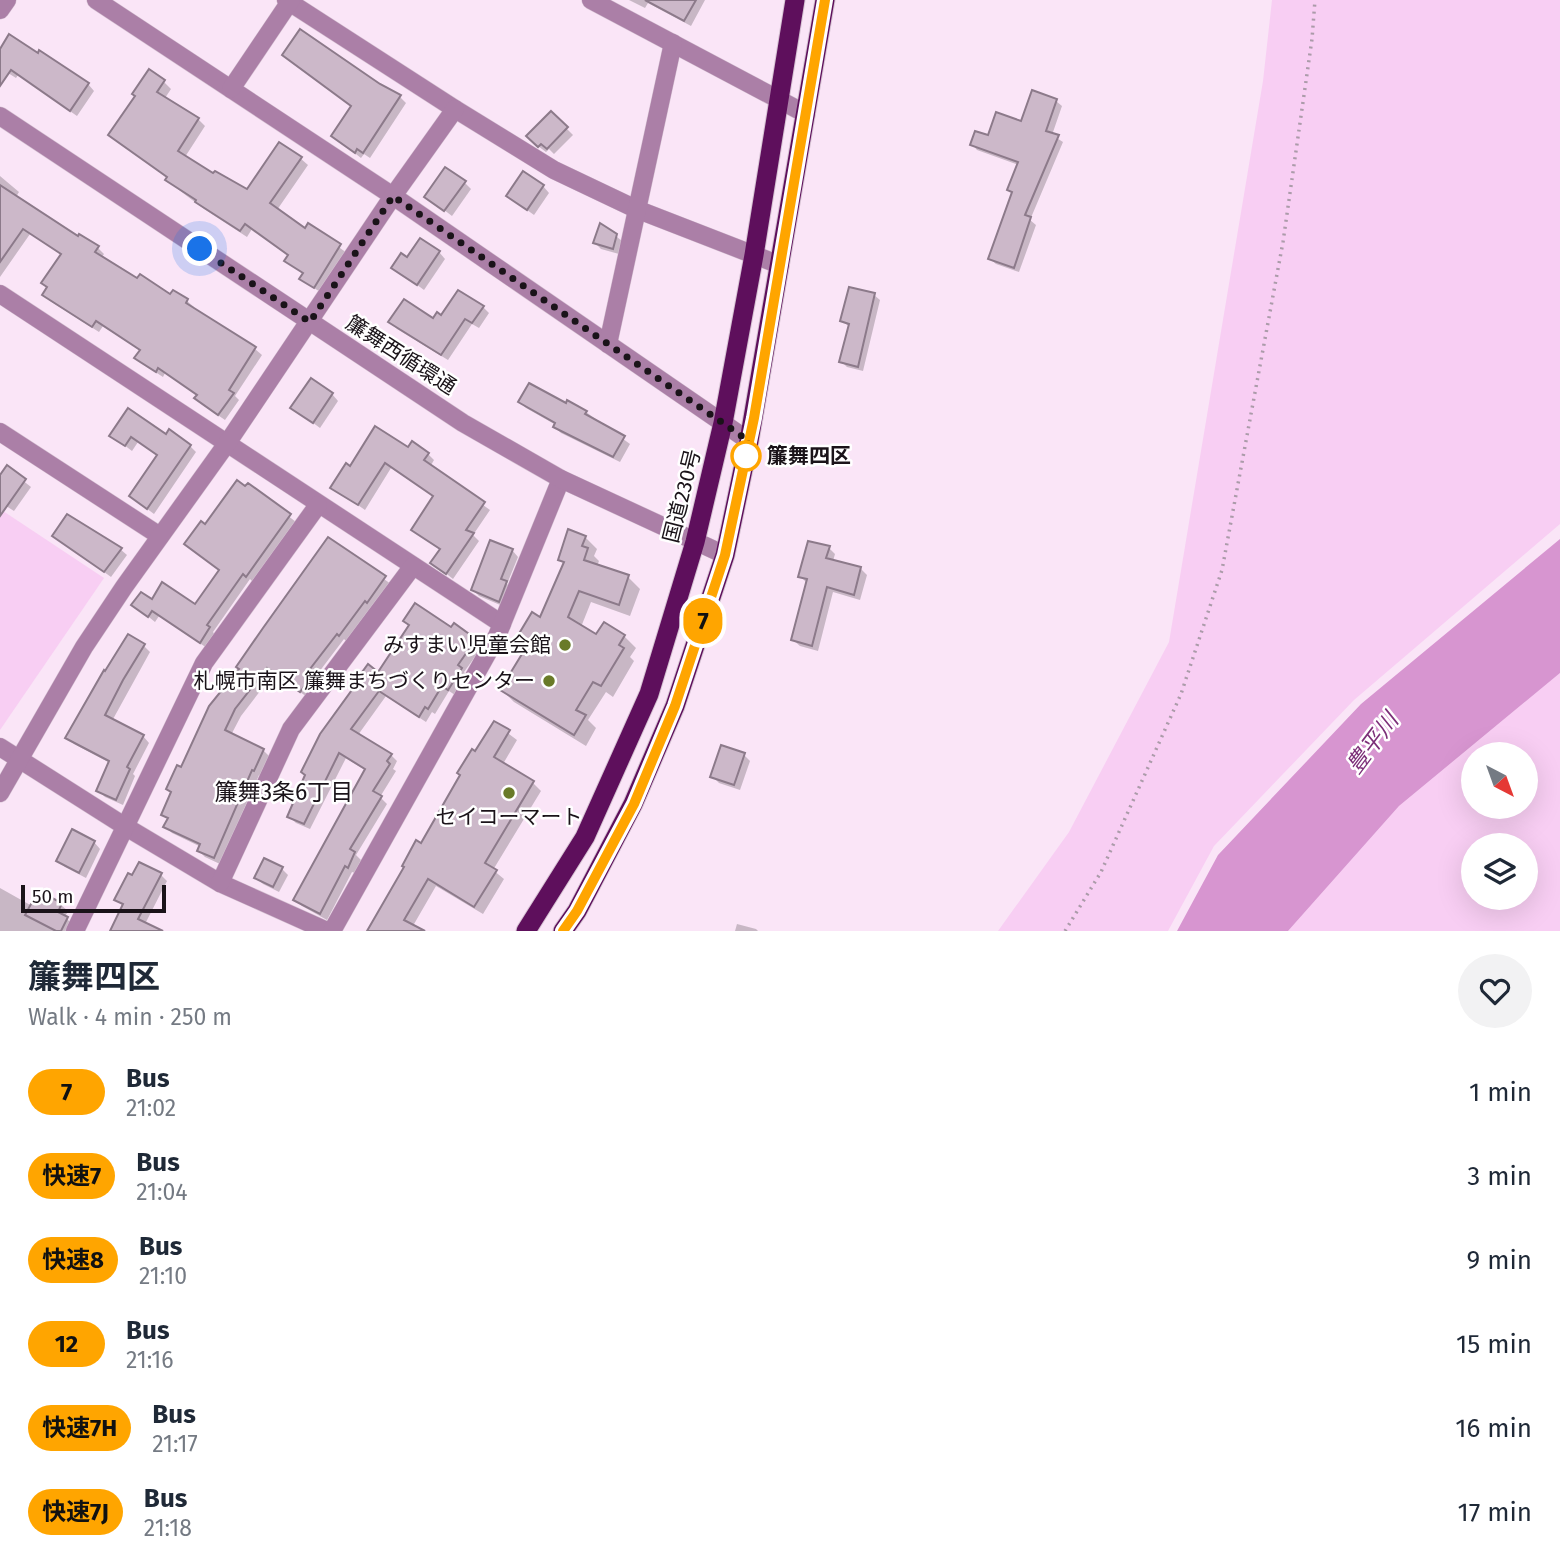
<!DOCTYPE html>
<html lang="en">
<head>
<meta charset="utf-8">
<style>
	body { margin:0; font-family:"Fira Sans","Noto Sans JP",sans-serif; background:#f2f2f3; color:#1f2937; height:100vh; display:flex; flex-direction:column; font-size:26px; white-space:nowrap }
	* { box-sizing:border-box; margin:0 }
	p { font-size:23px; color:#747a83 }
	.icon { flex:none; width:38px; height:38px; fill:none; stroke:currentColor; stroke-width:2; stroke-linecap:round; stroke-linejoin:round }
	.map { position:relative; height:931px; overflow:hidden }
	.panel { display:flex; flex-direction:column; background:#fff; flex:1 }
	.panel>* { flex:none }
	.badge { padding:0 14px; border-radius:23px; font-size:24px; line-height:46px }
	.needle { width:46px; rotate:139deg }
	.fabs { position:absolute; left:1461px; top:742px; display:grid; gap:14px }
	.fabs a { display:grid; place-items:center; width:77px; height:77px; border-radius:50%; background:#fff; box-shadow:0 7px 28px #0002; font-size:35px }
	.scale { position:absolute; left:21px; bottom:18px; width:145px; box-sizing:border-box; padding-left:7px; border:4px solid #1a1319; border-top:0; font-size:19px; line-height:24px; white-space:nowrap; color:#1a1319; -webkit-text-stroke:5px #fff; paint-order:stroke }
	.you { position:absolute; width:35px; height:35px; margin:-18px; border:5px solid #fff; border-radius:50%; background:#1a73e8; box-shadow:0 0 0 10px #1a73e833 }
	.map>.badge { position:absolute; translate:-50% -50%; box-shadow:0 0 0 4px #fff }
	.round { display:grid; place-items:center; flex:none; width:74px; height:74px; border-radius:37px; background:#f2f2f3 }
	.headline { display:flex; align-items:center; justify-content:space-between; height:119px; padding:0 28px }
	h1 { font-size:33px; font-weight:700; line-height:52px }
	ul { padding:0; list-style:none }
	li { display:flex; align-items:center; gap:21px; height:84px; padding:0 28px }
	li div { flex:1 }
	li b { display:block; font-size:26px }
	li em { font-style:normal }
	li .badge { min-width:77px; font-weight:700; text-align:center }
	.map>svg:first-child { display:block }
	.green { fill:#f8cef3; fill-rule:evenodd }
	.water { fill:#d795d0 }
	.shadow { fill:#0003 }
	.building { fill:#ccb8c9; stroke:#8c7a8a; stroke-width:2 }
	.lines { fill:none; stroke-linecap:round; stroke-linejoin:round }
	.minor-casing { stroke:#d6c3d3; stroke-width:19 }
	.tertiary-casing { stroke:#d6c3d3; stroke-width:19 }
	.trunk-casing { stroke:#d6c3d3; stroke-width:21 }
	.path { stroke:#ab9ba9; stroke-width:3.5; stroke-dasharray:2 5; stroke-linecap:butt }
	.minor { stroke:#ab7fa7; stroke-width:18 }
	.tertiary { stroke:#ab7fa7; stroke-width:18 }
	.trunk { stroke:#5e0f5c; stroke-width:19 }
	.line-casing { stroke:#fff; stroke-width:16 }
	.line { stroke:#ffa500; stroke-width:10 }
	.walk { stroke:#1a1319; stroke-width:7; stroke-dasharray:0 12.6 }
	.stop-dot { fill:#fff; stroke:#ffa500; stroke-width:3.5 }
	.poi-dot { fill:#697a28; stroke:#fff; stroke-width:2.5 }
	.labels { text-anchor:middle; stroke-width:5; stroke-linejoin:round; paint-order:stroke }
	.street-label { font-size:21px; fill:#1a1319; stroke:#fff }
	.stop-label { font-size:21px; font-weight:bold; fill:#1a1319; stroke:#fff; text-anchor:start }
	.poi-label { font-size:21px; fill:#1a1319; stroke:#fff; text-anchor:end }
	.water-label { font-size:23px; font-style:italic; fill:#7c2f78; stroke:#fff }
	.neighbourhood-label { font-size:23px; fill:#1a1319; stroke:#fff }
</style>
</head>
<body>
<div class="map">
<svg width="1560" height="931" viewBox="0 0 1560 931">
	<rect width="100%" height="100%" fill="#fae5f7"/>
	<g class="green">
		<polygon points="1272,0 1560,0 1560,524 1354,700 1214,846 1168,931 998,931 1069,832 1169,642 1263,81"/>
		<polygon points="0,509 104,578 0,730"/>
		<path d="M1560 673V931H1288L1399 806ZM1474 754H1526V807H1474ZM1474 845H1526V898H1474Z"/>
	</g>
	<polygon class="water" points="1560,539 1560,673 1399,806 1288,931 1177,931 1218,855 1361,704"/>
	<g class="shadow">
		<polygon points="629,0 705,0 691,26 648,3 645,8"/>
		<polygon points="0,52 88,84 94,91 77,116 18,75 16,78 0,68"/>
		<polygon points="164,82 171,89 165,98 198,119 205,126 185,157 214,176 247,192 300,158 308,165 277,210 306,230 309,226 347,253 322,293 309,285 302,278 304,274 287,261 290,256 252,229 247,237 204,209 175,187 168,178 110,135"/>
		<polygon points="379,85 400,97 406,103 370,158 364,154 361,158 333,136"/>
		<polygon points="1056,101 1062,106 1052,135 1063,142 1030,220 1036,225 1019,272 996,264 990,259 1013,194 1009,189 1019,165 977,150 972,144 1022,123"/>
		<polygon points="551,113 573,135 554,154 549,149 546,152 534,143"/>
		<polygon points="0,176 19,192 16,197 78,239 98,248 104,254 101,258 171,296 173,292 187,301 194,307 192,309 255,349 262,355 235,396 239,400 225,420 203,405 196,398 198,396 165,373 163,377 143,364 137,357 141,351 103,326 99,332 50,301 44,295 63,255 30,234 0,277"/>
		<polygon points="465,183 471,189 452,216 427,197"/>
		<polygon points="543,186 549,193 534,215 508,196"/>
		<polygon points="616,236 623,242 619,254 601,249 595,243"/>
		<polygon points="439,252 445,259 424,290 393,267 407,259"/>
		<polygon points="874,295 880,300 863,371 847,367 841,361 850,327 842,321"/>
		<polygon points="483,307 489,313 479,328 472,324 448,360 397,329 391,322 433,321"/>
		<polygon points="332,394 338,401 320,428 293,408"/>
		<polygon points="520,402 566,406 586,412 630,444 620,462 561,433 555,427 556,425 526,408"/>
		<polygon points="111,435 167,436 190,446 196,452 154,514 138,502 159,456 138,442 132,451"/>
		<polygon points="408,449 428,454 434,460 430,467 490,510 473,535 479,541 453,579 433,563 441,550 413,530 435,497 391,468 365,510 332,487 351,468"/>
		<polygon points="7,468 31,487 14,511 0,502 0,478"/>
		<polygon points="248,485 296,522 253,582 250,579 213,632 215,635 207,648 159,616 155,622 134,605 152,601 196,606 221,571 205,526"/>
		<polygon points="54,536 120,549 127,555 111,577"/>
		<polygon points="585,537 597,549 594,556 599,561 597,566 628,577 640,589 630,616 591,602 581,627 597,637 624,636 636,648 630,657 634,661 613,697 606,692 588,720 596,728 586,746 514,702 502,690 525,652 516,642 541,620 565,564 560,559"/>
		<polygon points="328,540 391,584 374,608 372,606 346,641 344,639 316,676 320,680 307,697 274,673 241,716 231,735 263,750 270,757 261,776 259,775 220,864 205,857 199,851 201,847 172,833 165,826 169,820 163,814 182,769 241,669"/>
		<polygon points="829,548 835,554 833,561 861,569 867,575 860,600 833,592 818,651 800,646 793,640 807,583 800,576"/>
		<polygon points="512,550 518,557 507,584 512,589 505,607 479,596 473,590"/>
		<polygon points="454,626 482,647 464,672 467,676 455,695 449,691 435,714 432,712 426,722 386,696 358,735 391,755 397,761 393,769 396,771 380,797 387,804 356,855 361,860 355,873 352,872 327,920 302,906 295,900 366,771 346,758 310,829 296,823 289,816 378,675 451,629"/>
		<polygon points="144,646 150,652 112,721 143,736 149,743 133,774 135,776 123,805 105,797 98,790 110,763 74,744 68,737"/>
		<polygon points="494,723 517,740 503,764 533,783 541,791 493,870 504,879 483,914 436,886 410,931 369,931"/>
		<polygon points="744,755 750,761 740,790 719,783 712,776"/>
		<polygon points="94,842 100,849 86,878 65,867 58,861"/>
		<polygon points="281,868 288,875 279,892 263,884 256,878"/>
		<polygon points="161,875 167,881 145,924 159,931 112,931 123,906 116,899"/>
		<polygon points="0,888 32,906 39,893 61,905 68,911 65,917 73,925 70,931 0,931"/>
		<polygon points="737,924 756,929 758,931 735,931"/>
	</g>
	<g class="building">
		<polygon points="645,0 696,0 684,21"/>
		<polygon points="300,29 380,84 401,95 363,153 357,149 355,153 331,136 351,106 282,55"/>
		<polygon points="9,34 38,53 39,50 89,83 70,111 11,70 0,86 0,49"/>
		<polygon points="149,69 165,80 157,92 199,118 178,151 213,173 215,171 247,189 279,142 302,157 270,203 305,228 308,223 341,244 314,288 299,279 303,273 284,261 288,255 245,224 240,231 195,202 196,200 165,180 167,177 108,135 135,96 132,94"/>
		<polygon points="1032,90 1057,99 1046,131 1059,135 1025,215 1031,217 1014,268 988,259 1012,192 1007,190 1018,162 970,145 975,131 988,135 996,112 1021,121"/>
		<polygon points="551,111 568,127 547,149 541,144 538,147 526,136"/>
		<polygon points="445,167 466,181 444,211 424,197"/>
		<polygon points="523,171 544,185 527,210 506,196"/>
		<polygon points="0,185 78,236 79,234 99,246 95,252 137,278 140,274 170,294 173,290 188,299 186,303 256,347 229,390 234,393 218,415 194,398 197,395 158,368 156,372 134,358 140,350 96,321 92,327 42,295 47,287 41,283 61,254 23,229 0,262"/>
		<polygon points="600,223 617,234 613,249 593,243"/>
		<polygon points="420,238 440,251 417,285 391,268 401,253 407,257"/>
		<polygon points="849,287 875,293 858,367 839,362 849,324 840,321"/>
		<polygon points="458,290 484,306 472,323 465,319 441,355 388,322 404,299 433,318 437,312 441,315"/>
		<polygon points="311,378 333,393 313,423 290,408"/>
		<polygon points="529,383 566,403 567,400 587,411 585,414 625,436 613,457 553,427 555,423 518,402"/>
		<polygon points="128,408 166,434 169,429 191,445 147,509 129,496 157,455 131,437 125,446 109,436"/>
		<polygon points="375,426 408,447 412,441 429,453 424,460 485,502 466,530 474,533 446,574 430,563 440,549 411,530 433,496 385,463 358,505 330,488 346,463 350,466"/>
		<polygon points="7,465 26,479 0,516 0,475"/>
		<polygon points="237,480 245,486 248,483 291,514 246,577 243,574 207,625 210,627 200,643 152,611 148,617 131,605 141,592 152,599 162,582 195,604 219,570 184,544 201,521 205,524"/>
		<polygon points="67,514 122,548 104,572 52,536"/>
		<polygon points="568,529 586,536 582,546 588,548 584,560 629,575 619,605 579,591 568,617 596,634 604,622 625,635 619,645 624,648 601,686 593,682 576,710 586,715 574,735 500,690 525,649 514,642 532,612 540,617 564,562 558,560"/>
		<polygon points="328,537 386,576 367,603 365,601 339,636 337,634 310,669 315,672 300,692 267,668 235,709 225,730 264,749 254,771 252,770 214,858 197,851 200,844 163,827 168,818 161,815 171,792 166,789 177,765 181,767 209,706 239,669 236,667 263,628"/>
		<polygon points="490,540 513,549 501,579 507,581 499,602 471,590"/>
		<polygon points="808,541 830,546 826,558 861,567 854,595 827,587 812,646 791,640 807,579 798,577"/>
		<polygon points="415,603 451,627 454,623 476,639 458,665 462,668 448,690 442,686 428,709 425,707 419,717 379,691 351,729 392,754 387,761 390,764 373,791 382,796 350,849 355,852 348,868 345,866 320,914 293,900 365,769 339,753 304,824 287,817 305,775 301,772 320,734 354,687 352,686 368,664 378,672 409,625 403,621"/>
		<polygon points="128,634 145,644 123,680 105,715 144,735 127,767 130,769 116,800 96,791 109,761 65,738 104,670 105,671"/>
		<polygon points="494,721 510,730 494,757 534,781 485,863 497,870 474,907 428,879 404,920 425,931 367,931 404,867 402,866 416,840 421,843 460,775 457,773 472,749 475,751"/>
		<polygon points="721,745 745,753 734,785 710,777"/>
		<polygon points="72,829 95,841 79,873 56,861"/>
		<polygon points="264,858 283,867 273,887 254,878"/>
		<polygon points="139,862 162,873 138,919 163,931 110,931 123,904 114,900 128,873 132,875"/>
		<polygon points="38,891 62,903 58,912 68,917 61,931 56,931 25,915"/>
	</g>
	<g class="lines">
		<defs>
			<g id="minor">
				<polyline points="96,0 393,196 749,441"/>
				<polyline points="286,0 455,109 554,170 636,209 780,265"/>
				<polyline points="591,0 806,114"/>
				<polyline points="0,10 7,0"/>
				<polyline points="231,89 291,0"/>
				<path d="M0 294C168 403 334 515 502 624"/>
				<polyline points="608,344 673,43"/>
				<polyline points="0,432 160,536"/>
				<polyline points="0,747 126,827 220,883 327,931"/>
				<polyline points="0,793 84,647 124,587 228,442 393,196 455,109"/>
				<polyline points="220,883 291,729 413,566"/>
				<polyline points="75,931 204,663 318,505"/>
				<polyline points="332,931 497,636 561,479"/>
			</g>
			<polyline id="tertiary" points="0,116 463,423 561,479 725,555"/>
			<g id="trunk">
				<polyline points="526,931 585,837 649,694 695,542 723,423 754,255 795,0"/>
				<polyline points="563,931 577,911 633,804 675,706 725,555 749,441 825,0"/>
			</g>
		</defs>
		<use href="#minor" class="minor-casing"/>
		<use href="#tertiary" class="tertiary-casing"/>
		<use href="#trunk" class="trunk-casing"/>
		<polyline class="path" points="1065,931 1101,872 1181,694 1222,570 1283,242 1312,39 1315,0"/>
		<use href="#minor" class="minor"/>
		<use href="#tertiary" class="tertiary"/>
		<use href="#trunk" class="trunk"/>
	</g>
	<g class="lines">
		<defs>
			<polyline id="line" points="563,931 577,911 634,804 675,706 725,555 754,418 825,0"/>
		</defs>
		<use href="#line" class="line-casing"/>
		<use href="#line" class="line"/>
		<polyline class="walk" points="200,249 310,322 393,196 749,441 746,456"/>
	</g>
	<circle class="stop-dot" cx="746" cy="456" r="14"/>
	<g class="poi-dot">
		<circle cx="565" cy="645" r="7"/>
		<circle cx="549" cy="681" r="7"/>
		<circle cx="509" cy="793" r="7"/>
	</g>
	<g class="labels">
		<g class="street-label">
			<text transform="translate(401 355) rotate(33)" y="7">簾舞西循環通</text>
			<text transform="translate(682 496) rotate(-76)" y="7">国道230号</text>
		</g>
		<g class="stop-label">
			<text x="767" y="463">簾舞四区</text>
		</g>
		<g class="poi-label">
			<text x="551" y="652">みすまい児童会館</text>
			<text x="535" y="688">札幌市南区 簾舞まちづくりセンター</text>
			<text x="509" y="824" text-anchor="middle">セイコーマート</text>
		</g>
		<g class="water-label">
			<text transform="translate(1372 743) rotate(-53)" y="8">豊平川</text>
		</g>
		<g class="neighbourhood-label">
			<text x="284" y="800">簾舞3条6丁目</text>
		</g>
	</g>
</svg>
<div class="fabs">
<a><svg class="needle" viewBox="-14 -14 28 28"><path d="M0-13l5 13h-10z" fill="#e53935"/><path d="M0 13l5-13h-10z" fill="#747a83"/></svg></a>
<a><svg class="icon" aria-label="layers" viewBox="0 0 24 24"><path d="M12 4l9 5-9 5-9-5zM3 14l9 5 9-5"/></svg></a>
</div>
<div class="scale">50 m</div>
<div class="you" style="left:200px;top:249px"></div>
<b class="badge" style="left:703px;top:621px;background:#ffa500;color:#111">7</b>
</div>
<section class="panel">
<div class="headline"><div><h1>簾舞四区</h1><p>Walk · 4 min · 250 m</p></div><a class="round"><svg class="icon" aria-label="heart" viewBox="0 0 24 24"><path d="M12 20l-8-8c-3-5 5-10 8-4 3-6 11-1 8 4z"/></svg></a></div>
<ul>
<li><span class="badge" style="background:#ffa500;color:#111">7</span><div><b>Bus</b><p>21:02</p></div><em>1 min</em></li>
<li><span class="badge" style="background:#ffa500;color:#111">快速7</span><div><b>Bus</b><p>21:04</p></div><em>3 min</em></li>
<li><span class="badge" style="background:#ffa500;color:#111">快速8</span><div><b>Bus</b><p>21:10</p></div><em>9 min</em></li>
<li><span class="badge" style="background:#ffa500;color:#111">12</span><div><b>Bus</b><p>21:16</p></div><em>15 min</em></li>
<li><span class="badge" style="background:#ffa500;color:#111">快速7H</span><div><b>Bus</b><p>21:17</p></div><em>16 min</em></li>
<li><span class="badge" style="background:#ffa500;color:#111">快速7J</span><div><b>Bus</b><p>21:18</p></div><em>17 min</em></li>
</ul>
</section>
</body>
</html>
